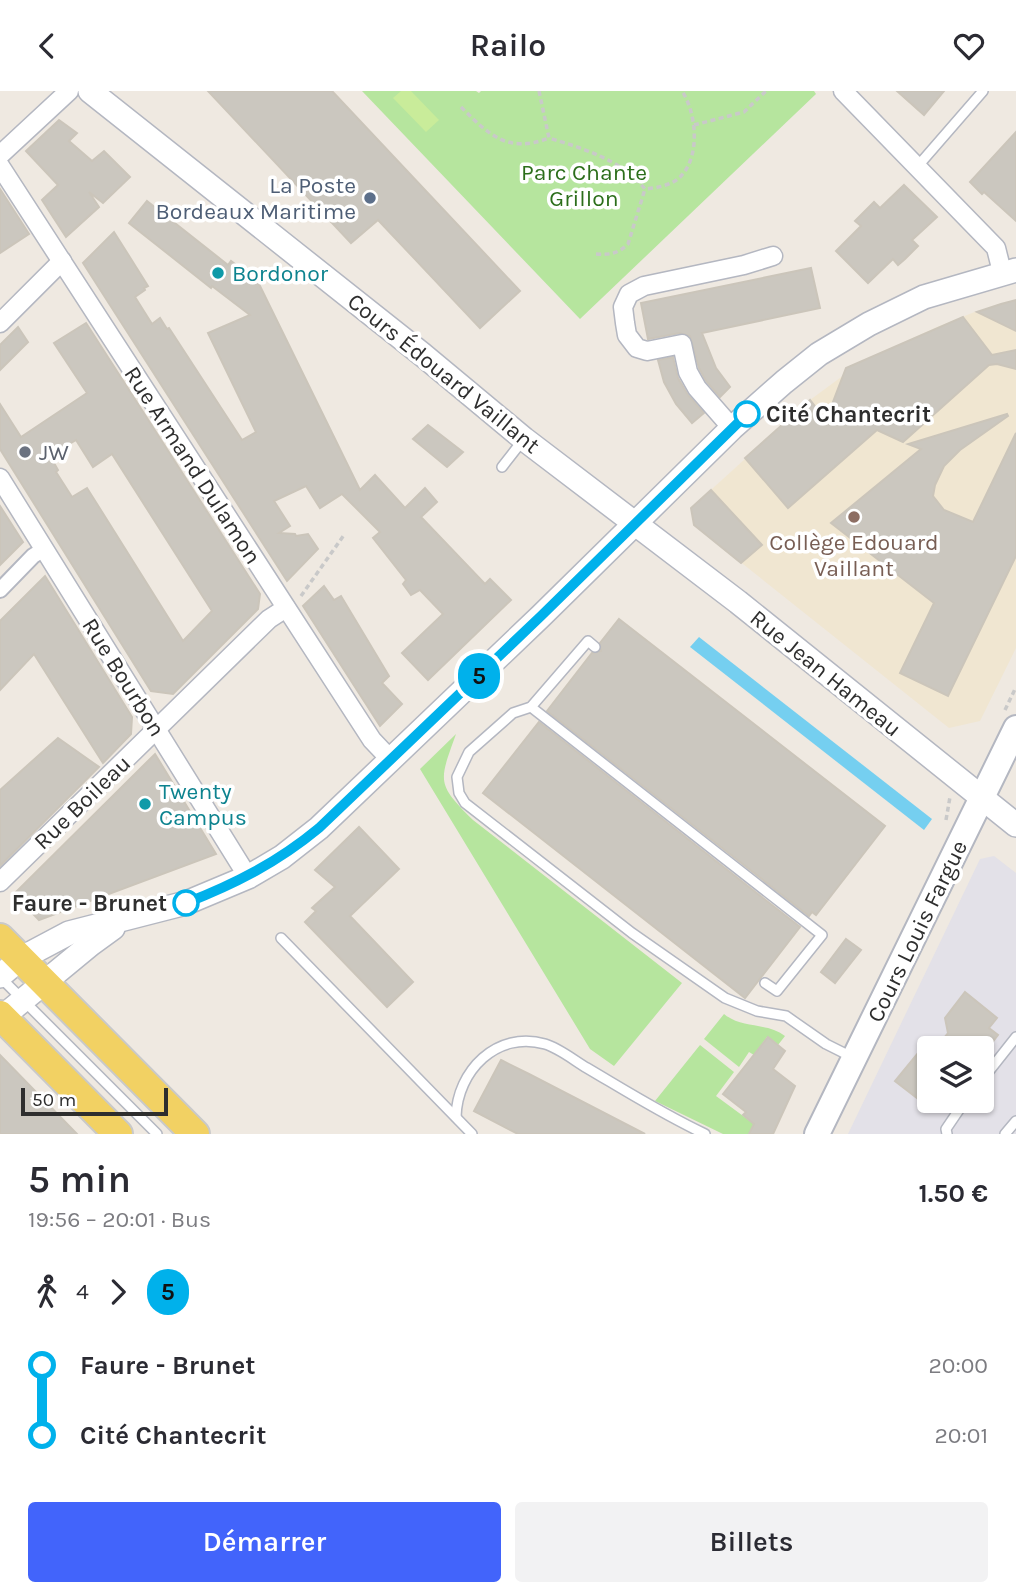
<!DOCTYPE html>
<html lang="fr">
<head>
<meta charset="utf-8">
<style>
	body { margin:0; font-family:Karla,sans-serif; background:#f2f2f3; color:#2b2b33; height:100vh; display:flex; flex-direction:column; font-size:26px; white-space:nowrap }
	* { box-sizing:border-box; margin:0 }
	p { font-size:23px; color:#7c7c81 }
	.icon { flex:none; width:38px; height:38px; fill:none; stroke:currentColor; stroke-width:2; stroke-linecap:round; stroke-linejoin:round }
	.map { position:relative; height:1043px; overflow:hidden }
	.drawer { display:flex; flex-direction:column; background:#fff; flex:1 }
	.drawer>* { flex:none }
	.badge { padding:0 14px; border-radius:23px; font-size:24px; line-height:46px }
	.fabs { position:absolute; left:917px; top:945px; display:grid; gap:14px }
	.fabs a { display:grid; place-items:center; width:77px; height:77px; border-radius:7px; background:#fff; box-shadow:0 2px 5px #0004; font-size:35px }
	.scale { position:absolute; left:21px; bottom:18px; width:147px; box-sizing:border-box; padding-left:7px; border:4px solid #2e2e2e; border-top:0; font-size:19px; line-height:24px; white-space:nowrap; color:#2e2e2e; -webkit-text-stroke:5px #fff; paint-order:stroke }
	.map>.badge { position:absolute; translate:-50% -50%; box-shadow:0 0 0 4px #fff }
	.legs { display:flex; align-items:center; gap:10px; height:77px; padding:0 28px; font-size:23px }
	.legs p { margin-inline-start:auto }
	.headline { display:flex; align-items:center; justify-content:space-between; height:119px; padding:0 28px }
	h1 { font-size:38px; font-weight:600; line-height:52px }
	.cta { display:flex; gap:14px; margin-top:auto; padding:14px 28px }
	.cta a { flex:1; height:80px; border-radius:7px; background:#4264fb; color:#fff; font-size:28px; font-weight:600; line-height:80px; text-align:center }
	.cta a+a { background:#f2f2f3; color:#2b2b33 }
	ul { padding:0 28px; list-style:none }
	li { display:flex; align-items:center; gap:24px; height:70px; font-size:26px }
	li i { display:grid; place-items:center; width:10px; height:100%; margin:0 9px; background:currentColor }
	li i::after { content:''; width:18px; height:18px; margin:-9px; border:5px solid; border-radius:50%; background:#fff }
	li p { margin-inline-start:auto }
	li:first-child i { background:linear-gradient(#0000 50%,currentColor 0) }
	li:last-child i { background:linear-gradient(currentColor 50%,#0000 0) }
	header { display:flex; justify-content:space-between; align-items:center; height:91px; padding:0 28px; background:#fff; font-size:32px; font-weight:600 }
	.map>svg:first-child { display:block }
	.industrial { fill:#e3e1e8; fill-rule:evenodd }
	.education { fill:#f0e6d1 }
	.green { fill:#b6e59e }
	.pitch { fill:#c9ec9a }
	.water { fill:#75cff0 }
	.building { fill:#cbc7bf; stroke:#cbc5ba; stroke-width:2; fill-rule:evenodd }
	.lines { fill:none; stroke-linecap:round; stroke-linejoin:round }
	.service-casing { stroke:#b4b7c1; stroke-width:12 }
	.pedestrian-casing { stroke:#b4b7c1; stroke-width:18 }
	.minor-casing { stroke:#b4b7c1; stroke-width:21 }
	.tertiary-casing { stroke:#b4b7c1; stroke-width:26 }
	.secondary-casing { stroke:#b4b7c1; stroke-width:28 }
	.primary-casing { stroke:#c9c9c9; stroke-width:32 }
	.path { stroke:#c9c9c9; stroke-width:3.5; stroke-dasharray:5 3.5; stroke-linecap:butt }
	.service { stroke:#fff; stroke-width:9 }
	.pedestrian { stroke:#fff; stroke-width:14 }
	.minor { stroke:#fff; stroke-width:18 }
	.tertiary { stroke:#fff; stroke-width:23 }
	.secondary { stroke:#fff; stroke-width:24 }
	.primary { stroke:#f2d163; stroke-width:28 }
	.line-1-casing { stroke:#fff; stroke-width:16 }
	.line-1 { stroke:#00b1eb; stroke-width:10 }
	.service-dot { fill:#5c6f8a; stroke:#fff; stroke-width:2.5 }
	.culture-dot { fill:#0f9aa8; stroke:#fff; stroke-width:2.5 }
	.stop-1-dot { fill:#fff; stroke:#00b1eb; stroke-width:3.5 }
	.worship-dot { fill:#6b7280; stroke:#fff; stroke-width:2.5 }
	.education-dot { fill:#8d6e63; stroke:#fff; stroke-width:2.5 }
	.labels { text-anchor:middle; stroke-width:7; stroke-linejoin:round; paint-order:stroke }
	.park-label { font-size:23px; fill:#2c6e1b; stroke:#fff }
	.service-label { font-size:23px; fill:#4e5e75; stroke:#fff; text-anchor:end }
	.culture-label { font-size:23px; fill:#0d838f; stroke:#fff; text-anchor:start }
	.street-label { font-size:23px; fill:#2e2e2e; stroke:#fff }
	.stop-label { font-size:23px; font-weight:bold; fill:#2e2e2e; stroke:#fff; text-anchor:start }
	.worship-label { font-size:23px; fill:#5b616d; stroke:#fff; text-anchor:start }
	.education-label { font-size:23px; fill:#785e54; stroke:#fff }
</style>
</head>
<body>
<header><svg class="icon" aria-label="back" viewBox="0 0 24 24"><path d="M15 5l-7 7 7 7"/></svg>Railo<svg class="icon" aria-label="heart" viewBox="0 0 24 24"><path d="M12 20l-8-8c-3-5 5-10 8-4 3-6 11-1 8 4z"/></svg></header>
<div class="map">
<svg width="1016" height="1043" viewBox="0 0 1016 1043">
	<rect width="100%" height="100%" fill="#efe9e1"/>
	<path class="industrial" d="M994 765 1016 782V1043H848L980 768ZM929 957H982V1010H929Z"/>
	<polygon class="education" points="1016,210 1016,557 980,630 949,637 694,434 691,417 810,309 848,281 891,257 937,236 977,220"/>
	<g class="green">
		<polygon points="362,0 476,0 479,2 481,0 814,0 816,3 580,228"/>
		<path d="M456 643C439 691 436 692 473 729L682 892 614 975 590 958 420 678Z"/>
		<path d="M724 923C742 938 767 931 785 945L778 954 767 946 754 964 749 961 739 976 704 948Z"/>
		<polygon points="700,954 734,981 716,1005 754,1033 749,1043 723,1043 655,1010"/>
	</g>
	<polygon class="pitch" points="401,0 411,0 439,29 426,41 393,7"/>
	<polygon class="water" points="699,546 932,728 924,739 690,556"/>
	<g class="building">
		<polygon points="208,0 332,0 520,200 480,237 378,129 351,152"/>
		<polygon points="897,0 944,0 924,24"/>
		<polygon points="59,29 77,42 69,50 92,70 104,60 130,86 103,112 89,101 99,116 66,146 42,109 58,94 26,60"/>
		<polygon points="1016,41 1016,130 984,101 982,103 970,91"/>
		<polygon points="904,94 937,126 912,149 918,155 905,168 898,174 893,168 868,192 836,160 861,135 855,130 874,111 880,117"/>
		<polygon points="0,98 29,143 0,162"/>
		<polygon points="147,110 228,174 231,170 258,191 360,399 375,384 405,417 425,397 437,411 421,426 485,493 490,488 511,509 428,589 402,562 443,523 420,499 411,504 403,493 406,489 373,447 380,441 342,403 320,417 306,395 274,410 290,435 279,442 295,443 296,445 308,443 318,458 287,490 83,172 114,141 148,195 144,197 145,199 135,206 152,233 160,227 167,238 169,237 242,349 256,341 208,242 250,224 212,195 211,197 129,132"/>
		<polygon points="811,177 820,217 702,242 716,277 730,296 720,306 706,290 699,277 690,245 680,242 648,248 641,212"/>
		<polygon points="1016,209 1016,240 977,221 1001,213"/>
		<polygon points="963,226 992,264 1016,259 1016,278 997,273 989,274 903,351 877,339 788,417 745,367 810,309 826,329 846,277"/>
		<path d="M86 232 260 503 258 518 173 603 151 600 0 358V313L21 346 87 302 54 252ZM76 349 93 376 112 363 212 520 183 550 87 397 72 406 56 381 58 379 50 365Z"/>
		<polygon points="18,236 28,251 0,279 0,254"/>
		<polygon points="673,266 678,287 688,304 704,322 692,332 676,313 664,291 658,269"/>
		<polygon points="1007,323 1008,325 960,359 944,375 935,394 933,405 944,419 973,431 1016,342 1016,465 948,605 900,582 934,512 831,432 921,358 908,353"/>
		<polygon points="428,334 463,361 447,376 413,348"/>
		<polygon points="711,399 762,454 741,472 694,434 691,417"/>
		<polygon points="0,415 23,451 0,474"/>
		<polygon points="45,485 132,626 131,643 103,672 34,563 0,599 0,530"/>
		<polygon points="324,495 334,509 341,505 389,585 382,592 402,613 380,635 303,515"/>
		<polygon points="619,528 885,735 816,824 812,821 809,825 547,620 592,562 601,560 600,552"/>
		<polygon points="539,631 800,836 745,907 483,702"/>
		<polygon points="58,647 99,676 0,775 0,699"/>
		<polygon points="155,663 216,763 39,829 14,803"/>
		<polygon points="359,736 399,778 350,825 413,891 387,916 305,831 316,820 312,817 335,796 315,779"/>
		<polygon points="846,848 861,859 835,892 821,881"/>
		<polygon points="965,901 997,927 989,937 998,944 988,957 936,957 948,942 945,927"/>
		<polygon points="768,946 785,960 773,978 795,995 773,1043 749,1043 754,1033 743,1024 746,1021 723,1003"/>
		<polygon points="918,962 929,963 929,1006 922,1000 917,1007 895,990"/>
		<polygon points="0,964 77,1043 0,1043"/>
		<polygon points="501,969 529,983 645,1043 518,1043 474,1020"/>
	</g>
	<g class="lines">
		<defs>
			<g id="service">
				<polyline points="917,76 983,0"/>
				<polyline points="502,376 523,349"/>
				<polyline points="595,556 588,550 531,616 513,622 469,661 457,686 459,702 465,712 632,842 725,907 757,920 786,925 826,953 854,967"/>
				<polyline points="531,616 822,844 777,900 765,892"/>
				<polyline points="281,847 472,1043"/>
				<polyline points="1,887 157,1043"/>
				<polyline points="982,989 1016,946"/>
				<path d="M456 1026C457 980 497 939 545 953 559 957 575 970 587 977 626 1000 664 1024 705 1043"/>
				<polyline points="947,1043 946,1038 965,1010"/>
				<polyline points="1005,1043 1016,1030"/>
			</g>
			<polyline id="pedestrian" points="0,499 33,465 44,458"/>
			<g id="minor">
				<polyline points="843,0 996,157 1002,181"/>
				<polyline points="0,64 69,0"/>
				<polyline points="0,75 372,649 391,669"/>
				<polyline points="0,232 62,170"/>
				<polyline points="732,337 697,297 688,281 682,253 647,260 637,257 627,244 625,232 623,216 629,203 644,195 744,174 773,165"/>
				<polyline points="0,387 248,786"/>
				<polyline points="0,791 269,528 286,517"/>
			</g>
			<g id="tertiary">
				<polyline points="90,0 423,264 524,348 738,511 1016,734"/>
				<polyline points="0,885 20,868 69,842 186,812 248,786 282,766 319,737 541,525 732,337 784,291 819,263 869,233 924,206 1016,179"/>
				<polyline points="0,928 91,853 113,837"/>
			</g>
			<polyline id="secondary" points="817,1043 1016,637"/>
			<g id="primary">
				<polyline points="0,847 195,1043"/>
				<polyline points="0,924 118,1043"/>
			</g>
		</defs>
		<use href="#service" class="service-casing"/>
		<use href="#pedestrian" class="pedestrian-casing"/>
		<use href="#minor" class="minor-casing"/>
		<use href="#tertiary" class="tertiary-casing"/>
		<use href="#secondary" class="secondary-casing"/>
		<use href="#primary" class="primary-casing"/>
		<g class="path">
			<path d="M539 0 549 47C585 58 621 69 645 98 657 97 673 94 681 85 701 64 696 21 682 0"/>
			<path d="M461 16C489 44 508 63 549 47"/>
			<polyline points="694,34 744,21 766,0"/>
			<path d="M596 163C609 164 618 163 628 153L645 98"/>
			<polyline points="301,505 344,444"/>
			<polyline points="1005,619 1016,596"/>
			<polyline points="946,729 950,706"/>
		</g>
		<use href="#service" class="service"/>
		<use href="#pedestrian" class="pedestrian"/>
		<use href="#minor" class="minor"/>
		<use href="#tertiary" class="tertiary"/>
		<use href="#secondary" class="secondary"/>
		<use href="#primary" class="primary"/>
	</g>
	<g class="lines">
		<defs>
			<path id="line-1" d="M186 812C235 793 278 771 319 737L541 525 747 323"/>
		</defs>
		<use href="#line-1" class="line-1-casing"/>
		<use href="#line-1" class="line-1"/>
	</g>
	<circle class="service-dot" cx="370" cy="107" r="7"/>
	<g class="culture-dot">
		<circle cx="218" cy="182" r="7"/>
		<circle cx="145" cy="713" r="7"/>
	</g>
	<g class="stop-1-dot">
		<circle cx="747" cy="323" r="12"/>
		<circle cx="186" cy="812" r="12"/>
	</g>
	<circle class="worship-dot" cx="25" cy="361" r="7"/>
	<circle class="education-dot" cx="854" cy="426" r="7"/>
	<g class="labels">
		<g class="park-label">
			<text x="584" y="89">Parc Chante<tspan x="584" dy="26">Grillon</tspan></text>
		</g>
		<g class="service-label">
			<text x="356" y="102">La Poste<tspan x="356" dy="26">Bordeaux Maritime</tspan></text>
		</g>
		<g class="culture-label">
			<text x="232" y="190">Bordonor</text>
			<text x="159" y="708">Twenty<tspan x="159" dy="26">Campus</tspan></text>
		</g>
		<g class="street-label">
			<text transform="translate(444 282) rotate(39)" y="8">Cours Édouard Vaillant</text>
			<text transform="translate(193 374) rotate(57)" y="8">Rue Armand Dulamon</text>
			<text transform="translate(826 582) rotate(39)" y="8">Rue Jean Hameau</text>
			<text transform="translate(124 586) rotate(58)" y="8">Rue Bourbon</text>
			<text transform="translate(82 711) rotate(-44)" y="8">Rue Boileau</text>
			<text transform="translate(917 840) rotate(-64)" y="8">Cours Louis Fargue</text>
		</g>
		<g class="stop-label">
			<text x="766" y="331">Cité Chantecrit</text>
			<text x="167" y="820" text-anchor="end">Faure - Brunet</text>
		</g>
		<g class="worship-label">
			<text x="39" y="369">JW</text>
		</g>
		<g class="education-label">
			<text x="854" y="459">Collège Edouard<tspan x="854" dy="26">Vaillant</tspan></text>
		</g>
	</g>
</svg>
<div class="fabs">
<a><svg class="icon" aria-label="layers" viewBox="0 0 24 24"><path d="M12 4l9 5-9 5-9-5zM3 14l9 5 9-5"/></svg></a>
</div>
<div class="scale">50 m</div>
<b class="badge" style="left:479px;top:585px;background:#00b1eb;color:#111">5</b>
</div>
<section class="drawer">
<div class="headline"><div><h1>5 min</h1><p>19:56 – 20:01 · Bus</p></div><b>1.50 €</b></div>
<div class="legs"><svg class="icon" aria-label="walk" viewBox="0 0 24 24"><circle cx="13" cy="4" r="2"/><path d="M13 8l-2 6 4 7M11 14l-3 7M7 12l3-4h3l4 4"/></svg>4<svg class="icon" aria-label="forward" viewBox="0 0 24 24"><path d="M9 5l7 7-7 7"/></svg><b class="badge" style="background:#00b1eb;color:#111">5</b></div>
<ul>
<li><i style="color:#00b1eb"></i><b>Faure - Brunet</b><p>20:00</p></li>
<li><i style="color:#00b1eb"></i><b>Cité Chantecrit</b><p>20:01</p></li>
</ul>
<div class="cta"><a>Démarrer</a><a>Billets</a></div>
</section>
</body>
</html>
